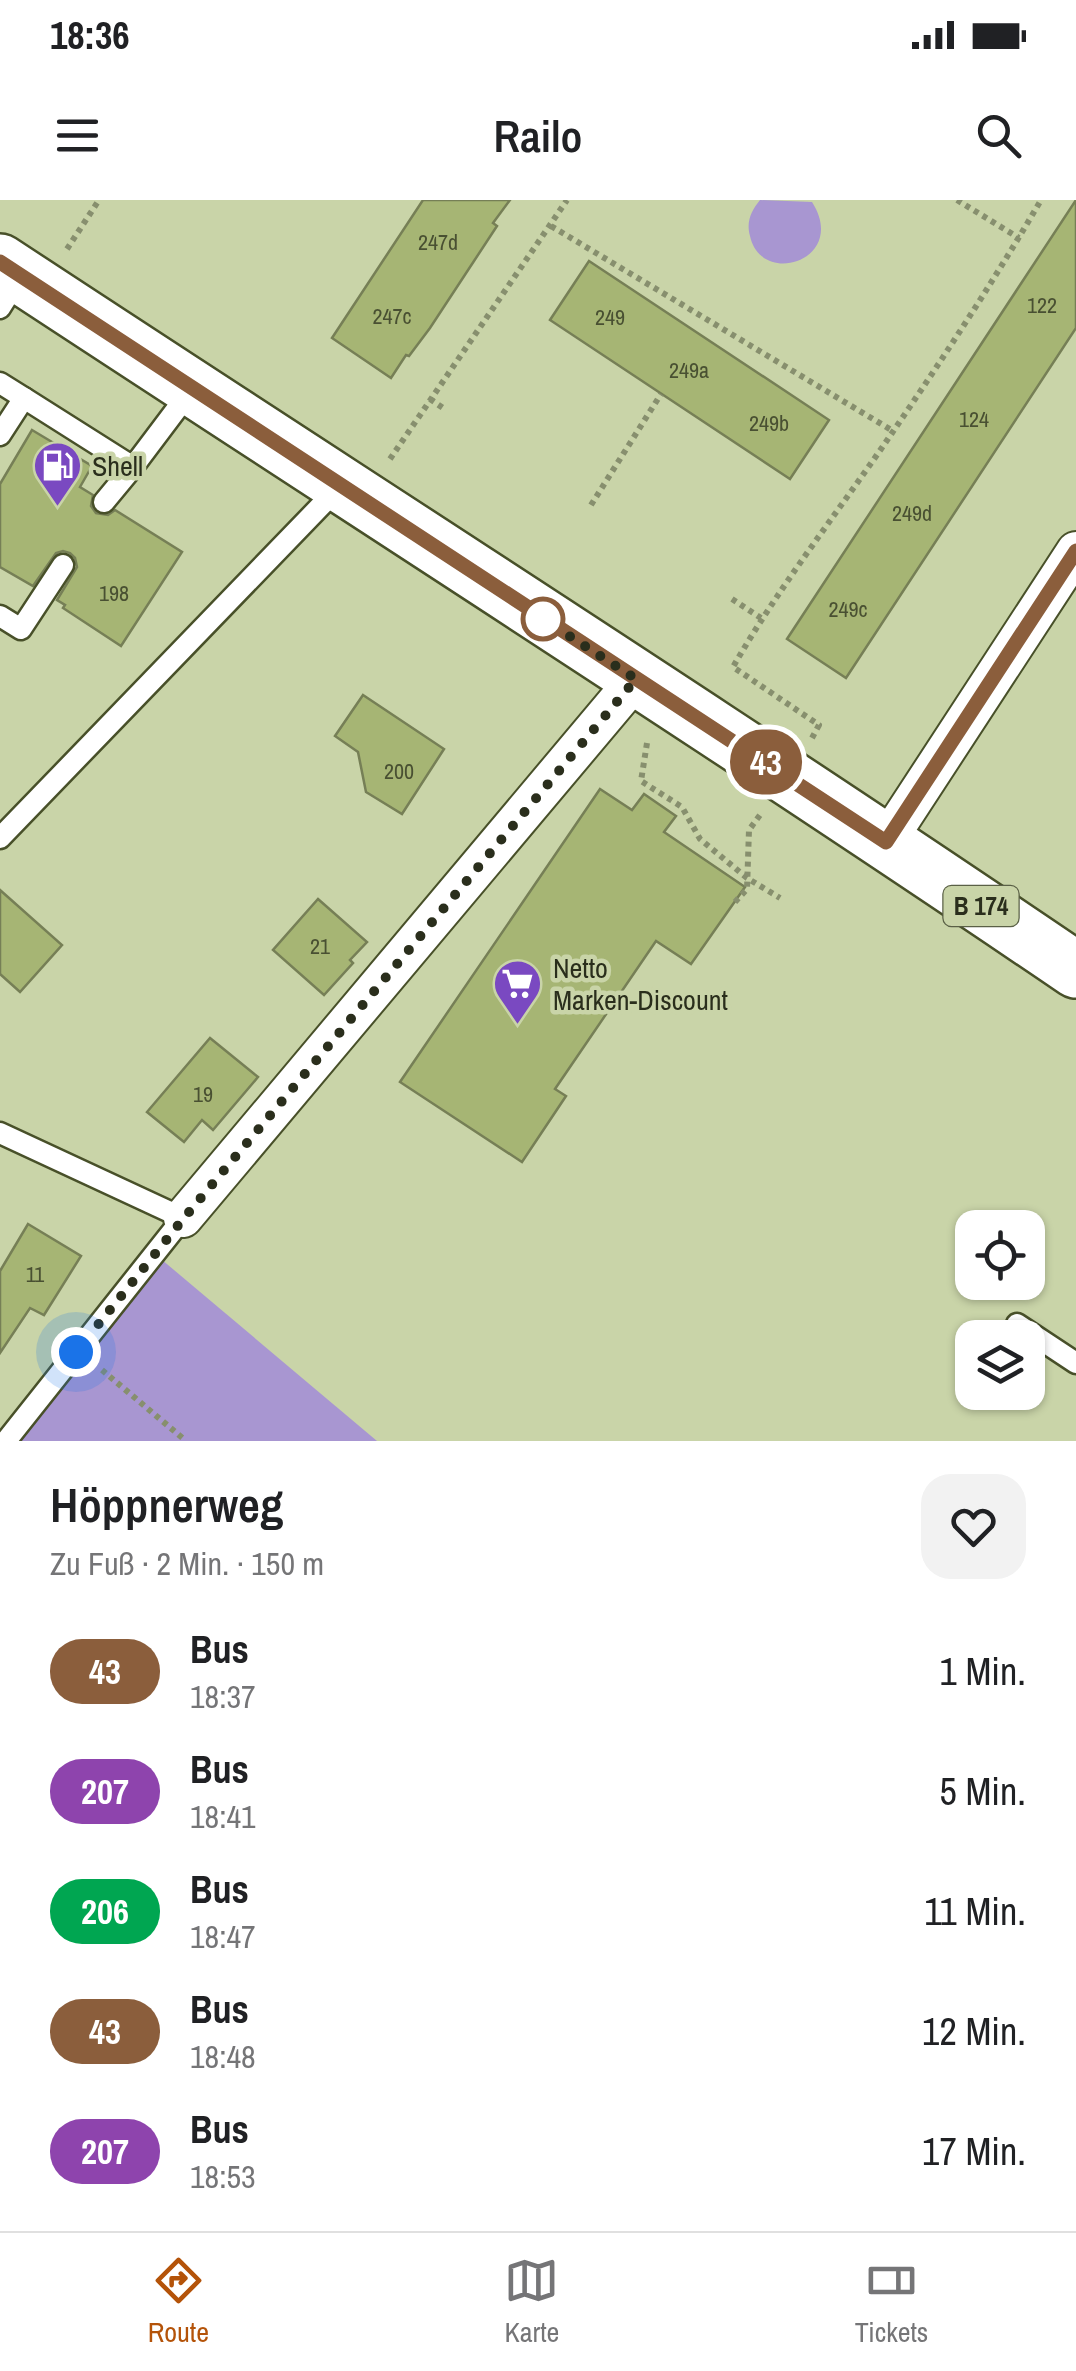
<!DOCTYPE html>
<html lang="de">
<head>
<meta charset="utf-8">
<style>
	body { margin:0; font-family:"Archivo Narrow",sans-serif; background:#f2f2f2; color:#202124; height:100vh; display:flex; flex-direction:column; font-size:38px; white-space:nowrap }
	* { box-sizing:border-box; margin:0 }
	p { font-size:32px; color:#757577 }
	.icon { flex:none; width:55px; height:55px; fill:none; stroke:currentColor; stroke-width:2; stroke-linecap:round; stroke-linejoin:round }
	.map { position:relative; height:1241px; overflow:hidden }
	.side { display:flex; flex-direction:column; background:#fff; flex:1 }
	.side>* { flex:none }
	.badge { padding:0 20px; border-radius:32px; font-size:35px; line-height:65px }
	.tools { position:absolute; left:955px; top:1010px; display:grid; gap:20px }
	.tools a { display:grid; place-items:center; width:90px; height:90px; border-radius:20px; background:#fff; box-shadow:0 2px 8px #0004; font-size:50px }
	.you { position:absolute; width:50px; height:50px; margin:-25px; border:8px solid #fff; border-radius:50%; background:#1a73e8; box-shadow:0 0 0 15px #1a73e833 }
	.map>.badge { position:absolute; translate:-50% -50%; box-shadow:0 0 0 5px #fff }
	.round { display:grid; place-items:center; flex:none; width:105px; height:105px; border-radius:30px; background:#f2f2f2 }
	.head { display:flex; align-items:center; justify-content:space-between; height:170px; padding:0 50px }
	h1 { font-size:48px; font-weight:600; line-height:75px }
	ul { padding:0; list-style:none }
	li { display:flex; align-items:center; gap:30px; height:120px; padding:0 50px }
	li div { flex:1 }
	li b { display:block; font-size:38px }
	li em { font-style:normal }
	li .badge { min-width:110px; font-weight:700; text-align:center }
	.status { display:flex; justify-content:space-between; align-items:center; height:70px; padding:0 50px; background:#fff; direction:ltr }
	.status svg { height:28px; fill:currentColor }
	header { display:flex; justify-content:space-between; align-items:center; height:130px; padding:0 50px; background:#fff; font-size:45px; font-weight:600 }
	.menu { display:flex; justify-content:space-around; align-items:center; height:140px; border-top:2px solid #e0e0e0; background:#fff; font-size:28px; color:#757577 }
	.menu a { display:grid; justify-items:center; gap:5px }
	.menu .on { color:#b45309 }
	.map>svg:first-child { display:block }
	.green { fill:#a896d1 }
	.building { fill:#a6b574; stroke:#767f56; stroke-width:2.5 }
	.lines { fill:none; stroke-linecap:round; stroke-linejoin:round }
	.lane-casing { stroke:#485029; stroke-width:25 }
	.street-casing { stroke:#485029; stroke-width:42 }
	.primary-casing { stroke:#485029; stroke-width:60 }
	.path { stroke:#878f6e; stroke-width:6; stroke-dasharray:5 5; stroke-linecap:butt }
	.lane { stroke:#fff; stroke-width:20 }
	.street { stroke:#fff; stroke-width:38 }
	.primary { stroke:#fff; stroke-width:55 }
	.line-casing { stroke:#fff; stroke-width:22 }
	.line { stroke:#8b5e3c; stroke-width:15 }
	.walk { stroke:#2a2e1c; stroke-width:10; stroke-dasharray:0 18 }
	.stop-dot { fill:#fff; stroke:#8b5e3c; stroke-width:5 }
	.labels { text-anchor:middle; stroke-width:9; stroke-linejoin:round; paint-order:stroke }
	.number-label { font-size:22px; fill:#495032 }
	.shield { fill:#c9d4a8; stroke:#5a6046; stroke-width:2.5 }
	.shield-label { font-size:25px; font-weight:bold; fill:#2a2e1c }
	.poi-label { font-size:28px; fill:#2a2e1c; stroke:#c9d4a8; text-anchor:start }
</style>
</head>
<body>
<div class="status"><b>18:36</b><svg viewBox="0 0 49 12"><path d="M0 12V9h3v3zM5 12V6h3v6zM10 12V3h3v9zM15 12V0h3v12zM26 1h20v11H26zM47 4h2v5h-2z"/></svg></div>
<header><svg class="icon" aria-label="menu" viewBox="0 0 24 24"><path d="M4 6h16M4 12h16M4 18h16"/></svg>Railo<svg class="icon" aria-label="search" viewBox="0 0 24 24"><circle cx="10" cy="10" r="6"/><path d="M15 15l6 6"/></svg></header>
<div class="map">
<svg width="1076" height="1241" viewBox="0 0 1076 1241">
	<rect width="100%" height="100%" fill="#c9d4a8"/>
	<g class="green">
		<path d="M760 0 812 2C849 60 761 88 750 36 746 22 751 11 760 0Z"/>
		<polygon points="155,1054 377,1241 0,1241 0,1232"/>
	</g>
	<g class="building">
		<polygon points="423,0 510,0 493,23 497,26 474,61 430,128 409,156 406,155 391,178 332,138"/>
		<polygon points="1076,0 1076,128 846,478 787,439"/>
		<polygon points="589,61 829,220 790,279 550,120"/>
		<polygon points="32,230 92,266 80,287 93,295 91,306 96,313 108,315 115,310 182,352 121,446 63,408 65,405 57,400 77,367 75,358 70,353 63,351 56,353 33,386 0,367 0,284"/>
		<polygon points="363,495 444,549 402,614 366,592 358,552 335,536"/>
		<polygon points="600,589 632,610 644,594 676,616 664,632 745,687 691,764 656,741 555,889 566,896 522,962 400,882"/>
		<polygon points="0,690 62,745 20,792 0,774"/>
		<polygon points="318,699 367,742 350,760 353,763 324,795 273,750"/>
		<polygon points="210,838 258,877 213,930 202,920 184,942 147,912"/>
		<polygon points="28,1024 81,1056 44,1115 30,1108 0,1153 0,1071"/>
	</g>
	<g class="lines">
		<defs>
			<g id="lane">
				<polyline points="0,108 20,76"/>
				<polyline points="0,183 24,198 0,235"/>
				<polyline points="24,198 133,267 191,190"/>
				<polyline points="104,302 133,267"/>
				<polyline points="0,416 21,429 63,365"/>
				<polyline points="0,638 339,287"/>
				<polyline points="0,933 183,1018 6,1241"/>
				<polyline points="1017,1124 1076,1163"/>
			</g>
			<g id="street">
				<polyline points="886,642 1076,351"/>
				<polyline points="183,1018 636,479"/>
			</g>
			<path id="primary" d="M0 62C359 298 721 529 1076 770"/>
		</defs>
		<use href="#lane" class="lane-casing"/>
		<use href="#street" class="street-casing"/>
		<use href="#primary" class="primary-casing"/>
		<g class="path">
			<polyline points="957,0 1019,38"/>
			<polyline points="551,26 893,231"/>
			<polyline points="67,49 99,0"/>
			<polyline points="430,199 446,210"/>
			<polyline points="390,259 567,0"/>
			<polyline points="591,305 661,194"/>
			<polyline points="732,399 761,418"/>
			<path d="M812 538 819 525 733 467C780 385 839 311 892 233 944 157 995 79 1041 0"/>
			<polyline points="647,543 641,581 682,607 700,639 747,678 780,698"/>
			<polyline points="735,702 747,689 749,630 760,615"/>
			<polyline points="102,1170 186,1241"/>
		</g>
		<use href="#lane" class="lane"/>
		<use href="#street" class="street"/>
		<use href="#primary" class="primary"/>
	</g>
	<g class="lines">
		<defs>
			<polyline id="line" points="0,62 886,642 1076,351"/>
		</defs>
		<use href="#line" class="line-casing"/>
		<use href="#line" class="line"/>
		<polyline class="walk" points="76,1152 184,1018 636,479 535,414 543,419"/>
	</g>
	<defs>
		<symbol id="fuel-pin" viewBox="-11 -11 22 30"><path d="M0 17L-7.5 6A9.5 9.5 0 1 1 7.5 6Z" fill="#7a49c1" stroke="#c9d4a8"/><path d="M-5.5-6h7V0h2V4h1.3V-2.5L3-4.5l.8-.8L6-3V5H2.5V1h-1V6h-7ZM-4.2-4.7v3.2H.2V-4.7Z" fill="#fff"/></symbol>
		<symbol id="supermarket-pin" viewBox="-11 -11 22 30"><path d="M0 17L-7.5 6A9.5 9.5 0 1 1 7.5 6Z" fill="#7a49c1" stroke="#c9d4a8"/><path d="M-6-5.5h2.5l.6 2H6L4.5 2H-2.5L-4.4-4H-6ZM-1.5 3.2a1.3 1.3 0 1 0 .1 0ZM3 3.2a1.3 1.3 0 1 0 .1 0Z" fill="#fff"/></symbol>
	</defs>
	<g fill-rule="evenodd">
		<use href="#fuel-pin" x="30" y="238" width="55" height="75"/>
		<use href="#supermarket-pin" x="490" y="756" width="55" height="75"/>
	</g>
	<circle class="stop-dot" cx="543" cy="419" r="20"/>
	<g class="labels">
		<g class="number-label">
			<text x="438" y="50">247d</text>
			<text x="1042" y="113">122</text>
			<text x="392" y="124">247c</text>
			<text x="610" y="125">249</text>
			<text x="689" y="178">249a</text>
			<text x="974" y="227">124</text>
			<text x="769" y="231">249b</text>
			<text x="912" y="321">249d</text>
			<text x="114" y="401">198</text>
			<text x="848" y="417">249c</text>
			<text x="399" y="579">200</text>
			<text x="320" y="754">21</text>
			<text x="203" y="902">19</text>
			<text x="35" y="1082">11</text>
		</g>
		<rect class="shield" x="943.5" y="686" width="75" height="40" rx="8"/>
		<g class="shield-label">
			<text x="981" y="715">B 174</text>
		</g>
		<g class="poi-label">
			<text x="92" y="276">Shell</text>
			<text x="553" y="778">Netto<tspan x="553" dy="32">Marken-Discount</tspan></text>
		</g>
	</g>
</svg>
<div class="tools">
<a><svg class="icon" aria-label="locate" viewBox="0 0 24 24"><circle cx="12" cy="12" r="6"/><path d="M12 2v4M12 18v4M2 12h4M18 12h4"/></svg></a>
<a><svg class="icon" aria-label="layers" viewBox="0 0 24 24"><path d="M12 4l9 5-9 5-9-5zM3 14l9 5 9-5"/></svg></a>
</div>
<div class="you" style="left:76px;top:1152px"></div>
<b class="badge" style="left:766px;top:562px;background:#8b5e3c;color:#fff">43</b>
</div>
<section class="side">
<div class="head"><div><h1>Höppnerweg</h1><p>Zu Fuß · 2 Min. · 150 m</p></div><a class="round"><svg class="icon" aria-label="heart" viewBox="0 0 24 24"><path d="M12 20l-8-8c-3-5 5-10 8-4 3-6 11-1 8 4z"/></svg></a></div>
<ul>
<li><span class="badge" style="background:#8b5e3c;color:#fff">43</span><div><b>Bus</b><p>18:37</p></div><em>1 Min.</em></li>
<li><span class="badge" style="background:#8e44ad;color:#fff">207</span><div><b>Bus</b><p>18:41</p></div><em>5 Min.</em></li>
<li><span class="badge" style="background:#00a651;color:#fff">206</span><div><b>Bus</b><p>18:47</p></div><em>11 Min.</em></li>
<li><span class="badge" style="background:#8b5e3c;color:#fff">43</span><div><b>Bus</b><p>18:48</p></div><em>12 Min.</em></li>
<li><span class="badge" style="background:#8e44ad;color:#fff">207</span><div><b>Bus</b><p>18:53</p></div><em>17 Min.</em></li>
</ul>
</section>
<nav class="menu">
<a class="on"><svg class="icon" aria-label="directions" viewBox="0 0 24 24"><path d="M12 3l9 9-9 9-9-9zM9 14v-3h6M13 9l2 2-2 2"/></svg>Route</a>
<a><svg class="icon" aria-label="map" viewBox="0 0 24 24"><path d="M3 6l6-2 6 2 6-2v14l-6 2-6-2-6 2zM9 4v14M15 6v14"/></svg>Karte</a>
<a><svg class="icon" aria-label="tickets" viewBox="0 0 24 24"><path d="M3 7h18v10H3zM15 7v10"/></svg>Tickets</a>
</nav>
</body>
</html>
